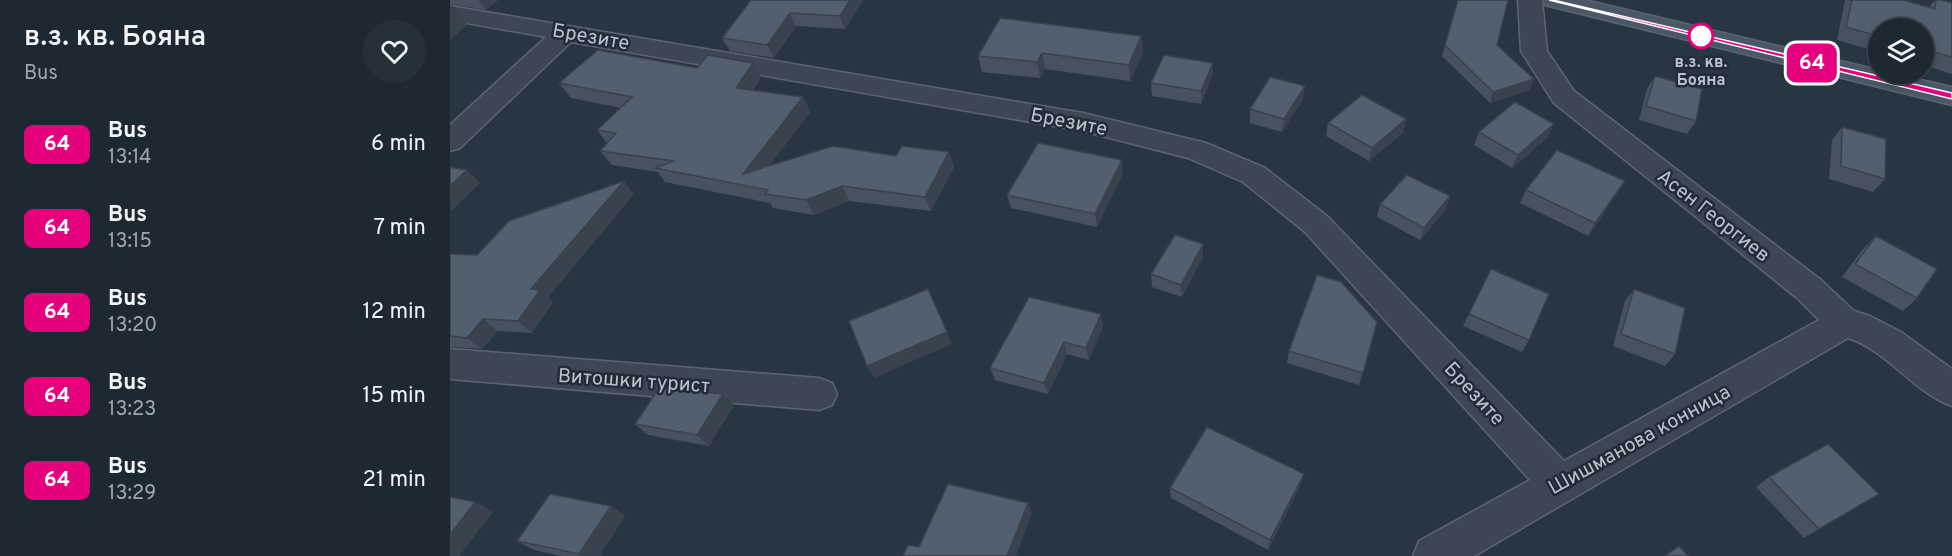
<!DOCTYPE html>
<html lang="en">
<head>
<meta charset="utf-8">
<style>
	body { margin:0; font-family:Overpass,sans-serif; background:#26303a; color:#f1f3f6; height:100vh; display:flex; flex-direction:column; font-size:22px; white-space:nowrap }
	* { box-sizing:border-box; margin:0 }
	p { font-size:20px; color:#a1a6ac }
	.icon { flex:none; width:33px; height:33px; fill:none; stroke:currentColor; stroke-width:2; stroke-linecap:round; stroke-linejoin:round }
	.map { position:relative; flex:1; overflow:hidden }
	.sheet { display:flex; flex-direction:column; background:#1e2832; width:450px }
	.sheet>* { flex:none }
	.badge { padding:0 12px; border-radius:9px; font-size:21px; line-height:39px }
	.controls { position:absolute; left:1418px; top:18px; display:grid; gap:12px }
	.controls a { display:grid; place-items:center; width:66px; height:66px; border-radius:50%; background:#1e2832; box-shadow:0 3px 9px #0003,0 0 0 2px #3c444d; font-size:30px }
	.map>.badge { position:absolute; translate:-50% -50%; box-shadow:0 0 0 3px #fff }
	.round { display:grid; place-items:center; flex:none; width:63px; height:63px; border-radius:32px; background:#26303a }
	.headline { display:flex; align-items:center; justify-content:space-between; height:102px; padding:0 24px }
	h1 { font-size:28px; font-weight:600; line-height:45px }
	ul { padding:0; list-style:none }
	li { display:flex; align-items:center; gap:18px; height:84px; padding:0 24px }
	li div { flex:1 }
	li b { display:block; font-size:22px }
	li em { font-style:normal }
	li .badge { min-width:66px; font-weight:700; text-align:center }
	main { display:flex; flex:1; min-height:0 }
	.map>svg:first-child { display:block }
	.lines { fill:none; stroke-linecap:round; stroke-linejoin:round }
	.minor-casing { stroke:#5b6570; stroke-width:3 }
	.secondary-casing { stroke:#5b6570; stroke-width:3 }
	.minor { fill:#3c4753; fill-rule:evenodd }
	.secondary { fill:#4a5766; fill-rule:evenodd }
	.wall { fill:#46525f }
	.shaded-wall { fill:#39424d }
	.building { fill:#515f6e; stroke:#39424d; stroke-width:1.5 }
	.line { fill:#e6007e; stroke:#fff; stroke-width:1.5 }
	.stop-dot { fill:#fff; stroke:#e6007e; stroke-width:3 }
	.labels { text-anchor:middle; stroke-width:5; stroke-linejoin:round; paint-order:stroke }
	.far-stop-label { font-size:16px; font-weight:bold; fill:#bac2cc; stroke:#212c38 }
	.street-label { font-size:20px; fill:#bac2cc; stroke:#212c38 }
</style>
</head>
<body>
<main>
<section class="sheet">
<div class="headline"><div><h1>в.з. кв. Бояна</h1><p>Bus</p></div><a class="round"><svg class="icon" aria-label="heart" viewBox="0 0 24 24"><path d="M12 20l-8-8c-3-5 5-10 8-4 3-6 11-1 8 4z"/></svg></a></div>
<ul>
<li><span class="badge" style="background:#e6007e;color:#fff">64</span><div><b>Bus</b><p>13:14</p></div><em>6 min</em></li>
<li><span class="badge" style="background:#e6007e;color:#fff">64</span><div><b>Bus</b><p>13:15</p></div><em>7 min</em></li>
<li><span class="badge" style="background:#e6007e;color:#fff">64</span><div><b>Bus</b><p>13:20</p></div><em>12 min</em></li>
<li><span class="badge" style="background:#e6007e;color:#fff">64</span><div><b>Bus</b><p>13:23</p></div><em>15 min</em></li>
<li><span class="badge" style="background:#e6007e;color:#fff">64</span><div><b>Bus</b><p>13:29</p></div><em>21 min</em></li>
</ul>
</section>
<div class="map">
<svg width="1502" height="556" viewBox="0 0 1502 556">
	<rect width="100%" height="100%" fill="#283643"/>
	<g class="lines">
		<defs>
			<g id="minor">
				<path d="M1068 0H1092L1097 51 1124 91 1371 280 1404 311 1420 316 1451 332 1502 369V406C1463 392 1438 351 1398 338L1024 556H963L969 541 1080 480 855 232 793 182 738 158 633 131 121 42 10 148 0 151V125L96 37 0 20V6L633 113 756 143 815 168 877 216 1114 461 1369 320 1347 298 1104 103 1071 51Z"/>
				<polygon points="0,349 369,378 382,383 387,394 382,405 369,410 0,379"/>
			</g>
			<polygon id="secondary" points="1092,0 1135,0 1428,70 1428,74 1444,74 1502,87 1502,105 1095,5"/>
		</defs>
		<use href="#minor" class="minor-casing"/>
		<use href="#secondary" class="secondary-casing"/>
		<use href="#minor" class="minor"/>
		<use href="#secondary" class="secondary"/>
	</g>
	<g class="wall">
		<polygon points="0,0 48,0 36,10 0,4"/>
		<polygon points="301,0 413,0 395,29 346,26 324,58 280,51 272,38"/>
		<polygon points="1008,0 1047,45 1080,90 1040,103 992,56"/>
		<polygon points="1395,0 1479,7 1485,0 1491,0 1502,3 1502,74 1473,65 1473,28 1428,28 1428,52 1387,40"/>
		<polygon points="691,36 693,52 680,81 595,69 590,78 532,72 528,56"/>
		<polygon points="303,63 311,77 303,90 353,97 360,112 319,166 499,152 504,167 481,211 399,201 364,215 323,208 320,203 215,182 208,172 162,165 150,151 157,143 147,130 171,108 121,98 109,83"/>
		<polygon points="763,63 762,76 751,104 702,96 701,83"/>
		<polygon points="1205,76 1246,121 1237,134 1189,120 1197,89"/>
		<polygon points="853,99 832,132 800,123 800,109"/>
		<polygon points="956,119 953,133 919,161 876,136 878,123"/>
		<polygon points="1392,127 1435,179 1423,192 1379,179 1382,140"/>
		<polygon points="1029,132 1098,137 1062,168 1024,145"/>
		<polygon points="673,173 647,227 561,208 557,195"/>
		<polygon points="1175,181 1167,194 1138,236 1070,203 1076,190"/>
		<polygon points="184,194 98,297 103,302 82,333 48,331 32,349 0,347 0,254 27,255"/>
		<polygon points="930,204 996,209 970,240 927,217"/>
		<polygon points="1426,236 1467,298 1453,311 1392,277 1413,249"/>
		<polygon points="753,257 732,297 702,287 701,274"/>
		<polygon points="1184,289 1225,354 1215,366 1163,346 1175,301"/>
		<polygon points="1019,314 1079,340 1072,352 1013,326"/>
		<polygon points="927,322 909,385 837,363 839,351"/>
		<polygon points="653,326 639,360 617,354 598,394 545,380 540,368"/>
		<polygon points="273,394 284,405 259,446 198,435 185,424"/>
		<polygon points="854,474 851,484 818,550 721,498 720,488"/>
		<polygon points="1319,477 1429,494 1354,538 1306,487"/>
		<polygon points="161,506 175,516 149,556 112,556 84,550 67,541"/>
	</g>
	<g class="shaded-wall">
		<polygon points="28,0 48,0 36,10"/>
		<polygon points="400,0 413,0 395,29 390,16"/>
		<polygon points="1,5 17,25 0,40 0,6"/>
		<polygon points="340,13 346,26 324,58 317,45"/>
		<polygon points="691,36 693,52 680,81 679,65"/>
		<polygon points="592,53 595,69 590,78 587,62"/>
		<polygon points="303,63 311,77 294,102 286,88"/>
		<polygon points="763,63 762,76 751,104 751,91"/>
		<polygon points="1084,79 1080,90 1040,103 1043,92"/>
		<polygon points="855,86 853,99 832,132 834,119"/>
		<polygon points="353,97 360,112 303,187 293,174"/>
		<polygon points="956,119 953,133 919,161 922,148"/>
		<polygon points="1104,124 1098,137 1062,168 1068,155"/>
		<polygon points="499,152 504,167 481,211 475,197"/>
		<polygon points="672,160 673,173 647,227 645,214"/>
		<polygon points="17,170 30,183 0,212 0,186"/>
		<polygon points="174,181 184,194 98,297 103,302 82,333 68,321 81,289"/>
		<polygon points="1175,181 1167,194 1138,236 1145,223"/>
		<polygon points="392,186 399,201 364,215 356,200"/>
		<polygon points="1000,196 996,209 970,240 974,228"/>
		<polygon points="753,244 753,257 732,297 731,285"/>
		<polygon points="651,314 653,326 639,360 636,348"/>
		<polygon points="33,319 48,331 32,349 17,338"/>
		<polygon points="497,332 502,344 424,378 417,366"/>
		<polygon points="614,342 617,354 598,394 594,383"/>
		<polygon points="273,394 284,405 259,446 247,435"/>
		<polygon points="854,474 851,484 818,550 820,540"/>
		<polygon points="1429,494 1413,504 1354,538 1369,529"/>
		<polygon points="25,502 43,512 9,556 0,556 0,535"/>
		<polygon points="578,503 582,513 566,556 557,556"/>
		<polygon points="161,506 175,516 149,556 133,556 129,554"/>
	</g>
	<g class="building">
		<polygon points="301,0 400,0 390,16 340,13 317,45 272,38"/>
		<polygon points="1008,0 1058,0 1047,45 1084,79 1043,92 995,45"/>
		<polygon points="1402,0 1453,0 1485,9 1486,0 1491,0 1502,3 1502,57 1473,49 1473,28 1428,28 1428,36 1396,27"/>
		<polygon points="550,18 691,36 679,65 592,53 587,62 528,56"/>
		<polygon points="148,50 247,68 258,55 303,63 286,88 353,97 293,174 383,146 446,156 452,146 499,152 475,197 392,186 356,200 315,194 318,190 205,168 224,161 150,151 166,133 147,130 182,97 109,83"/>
		<polygon points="714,55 763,63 751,91 701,83"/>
		<polygon points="1205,76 1252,89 1246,121 1196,106"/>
		<polygon points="820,77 855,86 834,119 800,109"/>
		<polygon points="912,95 956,119 922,148 878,123"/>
		<polygon points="1065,102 1104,124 1068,155 1029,132"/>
		<polygon points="1392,127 1436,139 1435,179 1391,166"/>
		<polygon points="588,143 672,160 645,214 557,195"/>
		<polygon points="1107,150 1175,181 1145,223 1076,190"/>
		<polygon points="0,167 17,170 0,186"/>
		<polygon points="957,175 1000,196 974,228 930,204"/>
		<polygon points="174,181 81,289 90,290 68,321 33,319 17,338 0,336 0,254 27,255 59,221"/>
		<polygon points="725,235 753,244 731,285 701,274"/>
		<polygon points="1426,236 1487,269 1467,298 1405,264"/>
		<polygon points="1041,269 1099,294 1079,340 1019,314"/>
		<polygon points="867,275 891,282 927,322 913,373 839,351"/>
		<polygon points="478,289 497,332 417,366 399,321"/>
		<polygon points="1184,289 1235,308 1225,354 1171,334"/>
		<polygon points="579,297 651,314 636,348 614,342 594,383 540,368"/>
		<polygon points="209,388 273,394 247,435 185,424"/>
		<polygon points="757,427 854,474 820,540 720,488"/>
		<polygon points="1378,444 1429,494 1369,529 1319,477"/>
		<polygon points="498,484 578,503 557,556 453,556 458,545 469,547"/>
		<polygon points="100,494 161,506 129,554 67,541"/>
		<polygon points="0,497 25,502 0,535"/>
		<polygon points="1229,546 1238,556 1215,556"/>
	</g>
	<polygon class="line" points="1099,0 1103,0 1502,93 1502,99"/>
	<circle class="stop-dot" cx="1251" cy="36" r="12"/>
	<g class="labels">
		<g class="far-stop-label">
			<text x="1251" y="67">в.з. кв.<tspan x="1251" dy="18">Бояна</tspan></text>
		</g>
		<g class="street-label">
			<text transform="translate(141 36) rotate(10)" y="7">Брезите</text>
			<text transform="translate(619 121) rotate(11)" y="7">Брезите</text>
			<text transform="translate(1264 215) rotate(38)" y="7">Асен Георгиев</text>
			<text transform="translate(184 380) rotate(4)" y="7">Витошки турист</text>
			<text transform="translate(1025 393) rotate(47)" y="7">Брезите</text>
			<text transform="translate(1189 439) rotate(-29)" y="7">Шишманова конница</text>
		</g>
	</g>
</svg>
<div class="controls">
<a><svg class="icon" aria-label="layers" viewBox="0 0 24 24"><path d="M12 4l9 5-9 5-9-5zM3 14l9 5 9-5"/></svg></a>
</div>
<b class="badge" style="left:1362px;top:63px;background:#e6007e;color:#fff">64</b>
</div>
</main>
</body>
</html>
